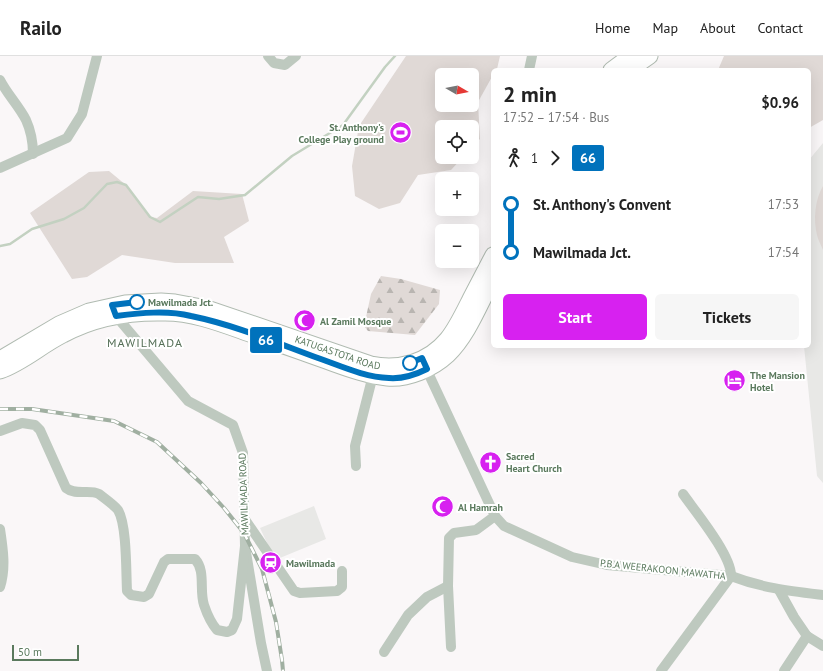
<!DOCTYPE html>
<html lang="en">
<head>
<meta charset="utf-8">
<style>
	body { margin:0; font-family:"PT Sans",sans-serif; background:#f6f6f6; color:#222; height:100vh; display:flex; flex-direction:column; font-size:15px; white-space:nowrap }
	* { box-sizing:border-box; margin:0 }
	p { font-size:13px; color:#767676 }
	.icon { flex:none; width:22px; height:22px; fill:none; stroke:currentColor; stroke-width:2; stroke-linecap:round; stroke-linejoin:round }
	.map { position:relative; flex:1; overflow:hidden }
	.drawer { position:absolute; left:491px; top:12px; width:320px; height:280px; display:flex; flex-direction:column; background:#fff; border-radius:6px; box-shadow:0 4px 16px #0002 }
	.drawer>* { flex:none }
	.badge { padding:0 8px; border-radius:3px; font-size:14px; line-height:26px }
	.needle { width:26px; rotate:99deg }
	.fabs { position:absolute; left:435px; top:12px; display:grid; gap:8px }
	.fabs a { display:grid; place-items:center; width:44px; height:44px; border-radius:6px; background:#fff; box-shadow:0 4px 16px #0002; font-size:20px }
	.scale { position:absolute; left:12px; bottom:10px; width:67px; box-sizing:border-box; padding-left:4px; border:2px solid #5a795d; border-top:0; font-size:11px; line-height:14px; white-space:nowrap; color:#5a795d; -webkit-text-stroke:3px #fff; paint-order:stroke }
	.map>.badge { position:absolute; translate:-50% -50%; box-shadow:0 0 0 2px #fff }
	.legs { display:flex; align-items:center; gap:6px; height:44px; padding:0 12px; font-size:13px }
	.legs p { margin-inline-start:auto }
	.summary { display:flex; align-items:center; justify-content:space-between; height:68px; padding:0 12px }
	h1 { font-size:22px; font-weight:700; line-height:30px }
	.button { display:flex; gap:8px; margin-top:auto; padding:8px 12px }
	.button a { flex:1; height:46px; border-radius:6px; background:#d721f0; color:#fff; font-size:16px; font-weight:700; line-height:46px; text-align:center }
	.button a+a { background:#f6f6f6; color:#222 }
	ul { padding:0 12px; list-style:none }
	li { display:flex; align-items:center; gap:14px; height:48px; font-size:15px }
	li i { display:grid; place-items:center; width:6px; height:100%; margin:0 5px; background:currentColor }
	li i::after { content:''; width:10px; height:10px; margin:-5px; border:3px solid; border-radius:50%; background:#fff }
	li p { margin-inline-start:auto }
	li:first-child i { background:linear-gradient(#0000 50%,currentColor 0) }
	li:last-child i { background:linear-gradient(currentColor 50%,#0000 0) }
	header { display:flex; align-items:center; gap:24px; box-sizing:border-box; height:56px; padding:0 20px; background:#fff; border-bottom:1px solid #e0e0e0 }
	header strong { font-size:19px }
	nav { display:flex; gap:22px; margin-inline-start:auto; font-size:14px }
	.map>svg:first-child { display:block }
	.built { fill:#e8e8e6 }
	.green { fill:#e0d9d6; fill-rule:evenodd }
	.forest { fill:url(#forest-firs) }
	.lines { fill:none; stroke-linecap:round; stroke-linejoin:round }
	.stream { stroke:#c3d1c1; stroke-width:2.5 }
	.highway-casing { stroke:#b0bbb1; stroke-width:17 }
	.minor { stroke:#bec9bf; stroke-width:10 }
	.highway { stroke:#fff; stroke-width:15 }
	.rail-casing { stroke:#a0afa1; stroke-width:4 }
	.rail { stroke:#fff; stroke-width:2.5; stroke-dasharray:8; stroke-linecap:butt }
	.line-1-casing { stroke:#fff; stroke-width:9 }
	.line-1 { stroke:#0072bc; stroke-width:6 }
	.stop-1-dot { fill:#fff; stroke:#0072bc; stroke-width:2 }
	.labels { text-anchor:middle; stroke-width:4; stroke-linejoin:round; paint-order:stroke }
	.poi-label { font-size:10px; font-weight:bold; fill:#5a795d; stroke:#fff; text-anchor:start }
	.stop-label { font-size:10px; font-weight:bold; fill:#5a795d; stroke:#fff; text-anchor:start }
	.street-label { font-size:10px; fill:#5a795d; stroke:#fff }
	.quarter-label { font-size:12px; letter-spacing:1px; fill:#556f57; stroke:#fff }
</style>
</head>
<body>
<header>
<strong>Railo</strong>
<nav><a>Home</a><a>Map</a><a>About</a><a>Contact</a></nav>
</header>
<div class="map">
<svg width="823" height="615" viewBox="0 0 823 615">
	<defs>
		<pattern id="forest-firs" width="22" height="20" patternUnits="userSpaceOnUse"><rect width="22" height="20" fill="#e0d9d6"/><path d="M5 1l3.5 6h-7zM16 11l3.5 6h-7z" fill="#b9b5b1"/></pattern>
	</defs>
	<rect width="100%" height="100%" fill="#faf7f8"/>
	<g class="built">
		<polygon points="823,87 823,427 817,420 804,290 809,290 809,104"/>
		<polygon points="314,450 326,483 275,504 260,472"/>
	</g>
	<g class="green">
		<path d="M406 0H500L497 13 496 14H493V19L478 46 480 83 472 91V71H442V101H463L451 114 418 119 400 147 379 153 355 140 352 110 359 70ZM442 19H472V49H442Z"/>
		<polygon points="724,0 823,0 823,64 809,72 809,14 718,14"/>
		<polygon points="109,115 126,129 150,161 157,162 193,135 242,138 249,165 224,181 234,207 175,207 122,199 87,221 72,223 30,157 89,116"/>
		<path d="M823 130V194C821 189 818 184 817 179 813 164 815 143 823 130Z"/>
	</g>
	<polygon class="forest" points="381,220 401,223 440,234 439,248 415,279 368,275 364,270 371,238"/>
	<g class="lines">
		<polyline class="stream" points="0,190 10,188 32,173 64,163 84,152 107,128 117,126 126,129 150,161 160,166 198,141 219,143 245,139 292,100 343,69 385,11 395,0"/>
		<defs>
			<g id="highway">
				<polyline points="611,14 630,0"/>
				<polyline points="630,14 650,0"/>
				<path id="s1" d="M0 303 59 268 89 255 125 247 161 245 175 246 207 252 371 308C399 314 428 306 447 283 456 272 463 257 470 243 478 228 485 214 493 199"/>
				<path d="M0 315C23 307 41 290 63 279 94 262 130 256 165 257 196 257 226 270 255 280 279 288 303 297 326 305 346 312 366 320 387 322 408 324 433 313 448 299 468 280 480 248 493 224"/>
			</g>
		</defs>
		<use href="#highway" class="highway-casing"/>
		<g class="minor">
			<polyline points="268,0 274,7 285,9 296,0"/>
			<polyline points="529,14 532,0"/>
			<path d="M0 24C7 38 19 50 26 64 31 75 33 87 33 98"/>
			<polyline points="0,112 67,82 82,58 97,0"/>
			<polyline points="114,257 116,260 188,345 233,369 243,397 245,490 261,587 267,615"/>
			<path d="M424 308 495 460 504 470 572 501 607 509 731 520C762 532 790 535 823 539"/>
			<path d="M0 375 22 367 35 369 40 374 66 432C76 440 89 433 99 438 104 442 114 449 118 454 127 469 126 516 127 535L131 539 144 541 149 538 164 506 168 503H195C206 515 199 534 204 549 207 558 211 567 217 574L227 576 232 574 237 563 245 490"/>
			<polyline points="356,410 355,390 373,319"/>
			<polyline points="244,462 294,535 300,537 337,535 342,531 342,515"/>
			<path d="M0 473C3 493 6 512 0 531"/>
			<polyline points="779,534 794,561 807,580 823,590"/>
			<polyline points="451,591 448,530 449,482 454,477 476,474 495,460"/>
			<polyline points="384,596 408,559 427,541 448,530"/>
			<path d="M661 615 731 520C732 500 695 455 683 438"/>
			<polyline points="784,615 807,580"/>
		</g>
		<use href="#highway" class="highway"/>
		<defs>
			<polyline id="rail" points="0,353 32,353 114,365 157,386 201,427 224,452 244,477 262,513 276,566 282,604 283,615"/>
		</defs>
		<use href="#rail" class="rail-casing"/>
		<use href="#rail" class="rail"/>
	</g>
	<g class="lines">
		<defs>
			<path id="line-1" d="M137 246 112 249 116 260C140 257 167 254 191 260 235 269 277 287 318 302 341 310 364 321 389 322 402 323 415 319 427 313L422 302 410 307"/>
		</defs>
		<use href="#line-1" class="line-1-casing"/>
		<use href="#line-1" class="line-1"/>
	</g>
	<defs>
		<symbol id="stadium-disc" viewBox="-11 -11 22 22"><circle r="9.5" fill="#d721f0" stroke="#fff"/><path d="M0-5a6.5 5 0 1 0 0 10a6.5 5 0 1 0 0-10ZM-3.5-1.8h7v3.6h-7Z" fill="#fff"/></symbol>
		<symbol id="mosque-disc" viewBox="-11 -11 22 22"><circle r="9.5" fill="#d721f0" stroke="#fff"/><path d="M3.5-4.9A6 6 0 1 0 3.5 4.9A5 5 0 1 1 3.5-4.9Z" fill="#fff"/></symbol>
		<symbol id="hotel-disc" viewBox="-11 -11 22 22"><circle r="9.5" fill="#d721f0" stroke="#fff"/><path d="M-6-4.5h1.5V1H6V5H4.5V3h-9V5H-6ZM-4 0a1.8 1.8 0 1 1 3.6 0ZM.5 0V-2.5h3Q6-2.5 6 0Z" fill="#fff"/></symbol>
		<symbol id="church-disc" viewBox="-11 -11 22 22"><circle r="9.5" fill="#d721f0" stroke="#fff"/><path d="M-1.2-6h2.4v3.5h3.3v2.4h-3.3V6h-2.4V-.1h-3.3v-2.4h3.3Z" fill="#fff"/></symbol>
		<symbol id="station-disc" viewBox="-11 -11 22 22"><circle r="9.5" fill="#d721f0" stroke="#fff"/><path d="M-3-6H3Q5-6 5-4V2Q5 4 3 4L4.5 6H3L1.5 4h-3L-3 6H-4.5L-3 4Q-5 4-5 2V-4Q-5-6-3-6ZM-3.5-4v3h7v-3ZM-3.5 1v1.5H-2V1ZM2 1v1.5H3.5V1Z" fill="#fff"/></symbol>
	</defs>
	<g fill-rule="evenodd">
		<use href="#stadium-disc" x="388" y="64" width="25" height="25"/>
		<use href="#mosque-disc" x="292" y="252" width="25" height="25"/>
		<use href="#hotel-disc" x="722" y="312" width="25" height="25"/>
		<use href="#church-disc" x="478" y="394" width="25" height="25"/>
		<use href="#mosque-disc" x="430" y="438" width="25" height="25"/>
		<use href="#station-disc" x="258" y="494" width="25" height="25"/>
	</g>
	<g class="stop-1-dot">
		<circle cx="137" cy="246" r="7"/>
		<circle cx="410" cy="307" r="7"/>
	</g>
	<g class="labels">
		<g class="poi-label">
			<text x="384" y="75" text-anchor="end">St. Anthony's<tspan x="384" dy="12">College Play ground</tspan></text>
			<text x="320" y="269">Al Zamil Mosque</text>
			<text x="750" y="323">The Mansion<tspan x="750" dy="12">Hotel</tspan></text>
			<text x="506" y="404">Sacred<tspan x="506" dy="12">Heart Church</tspan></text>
			<text x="458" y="455">Al Hamrah</text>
			<text x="286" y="511">Mawilmada</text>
		</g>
		<g class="stop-label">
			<text x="148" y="250">Mawilmada Jct.</text>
		</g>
		<g class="street-label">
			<text dy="4" stroke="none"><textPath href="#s1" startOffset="359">KATUGASTOTA ROAD</textPath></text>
			<text transform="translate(243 438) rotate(-92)" y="4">MAWILMADA ROAD</text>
			<text transform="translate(663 513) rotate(6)" y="4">P.B.A WEERAKOON MAWATHA</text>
		</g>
		<g class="quarter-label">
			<text x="145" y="291">MAWILMADA</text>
		</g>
	</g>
</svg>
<div class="fabs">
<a><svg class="needle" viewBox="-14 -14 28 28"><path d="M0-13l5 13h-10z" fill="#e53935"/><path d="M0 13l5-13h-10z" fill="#767676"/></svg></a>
<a><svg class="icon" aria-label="locate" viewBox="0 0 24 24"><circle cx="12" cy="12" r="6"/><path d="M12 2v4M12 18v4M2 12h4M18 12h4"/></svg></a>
<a>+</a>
<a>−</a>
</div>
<div class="scale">50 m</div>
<b class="badge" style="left:266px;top:284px;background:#0072bc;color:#fff">66</b>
<section class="drawer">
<div class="summary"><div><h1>2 min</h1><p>17:52 – 17:54 · Bus</p></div><b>$0.96</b></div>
<div class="legs"><svg class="icon" aria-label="walk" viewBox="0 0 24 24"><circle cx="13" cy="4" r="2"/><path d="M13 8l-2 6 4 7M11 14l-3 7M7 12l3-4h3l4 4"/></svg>1<svg class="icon" aria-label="forward" viewBox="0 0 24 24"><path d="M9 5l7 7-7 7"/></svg><b class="badge" style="background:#0072bc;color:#fff">66</b></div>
<ul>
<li><i style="color:#0072bc"></i><b>St. Anthony's Convent</b><p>17:53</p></li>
<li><i style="color:#0072bc"></i><b>Mawilmada Jct.</b><p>17:54</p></li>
</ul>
<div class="button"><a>Start</a><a>Tickets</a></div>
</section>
</div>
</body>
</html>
